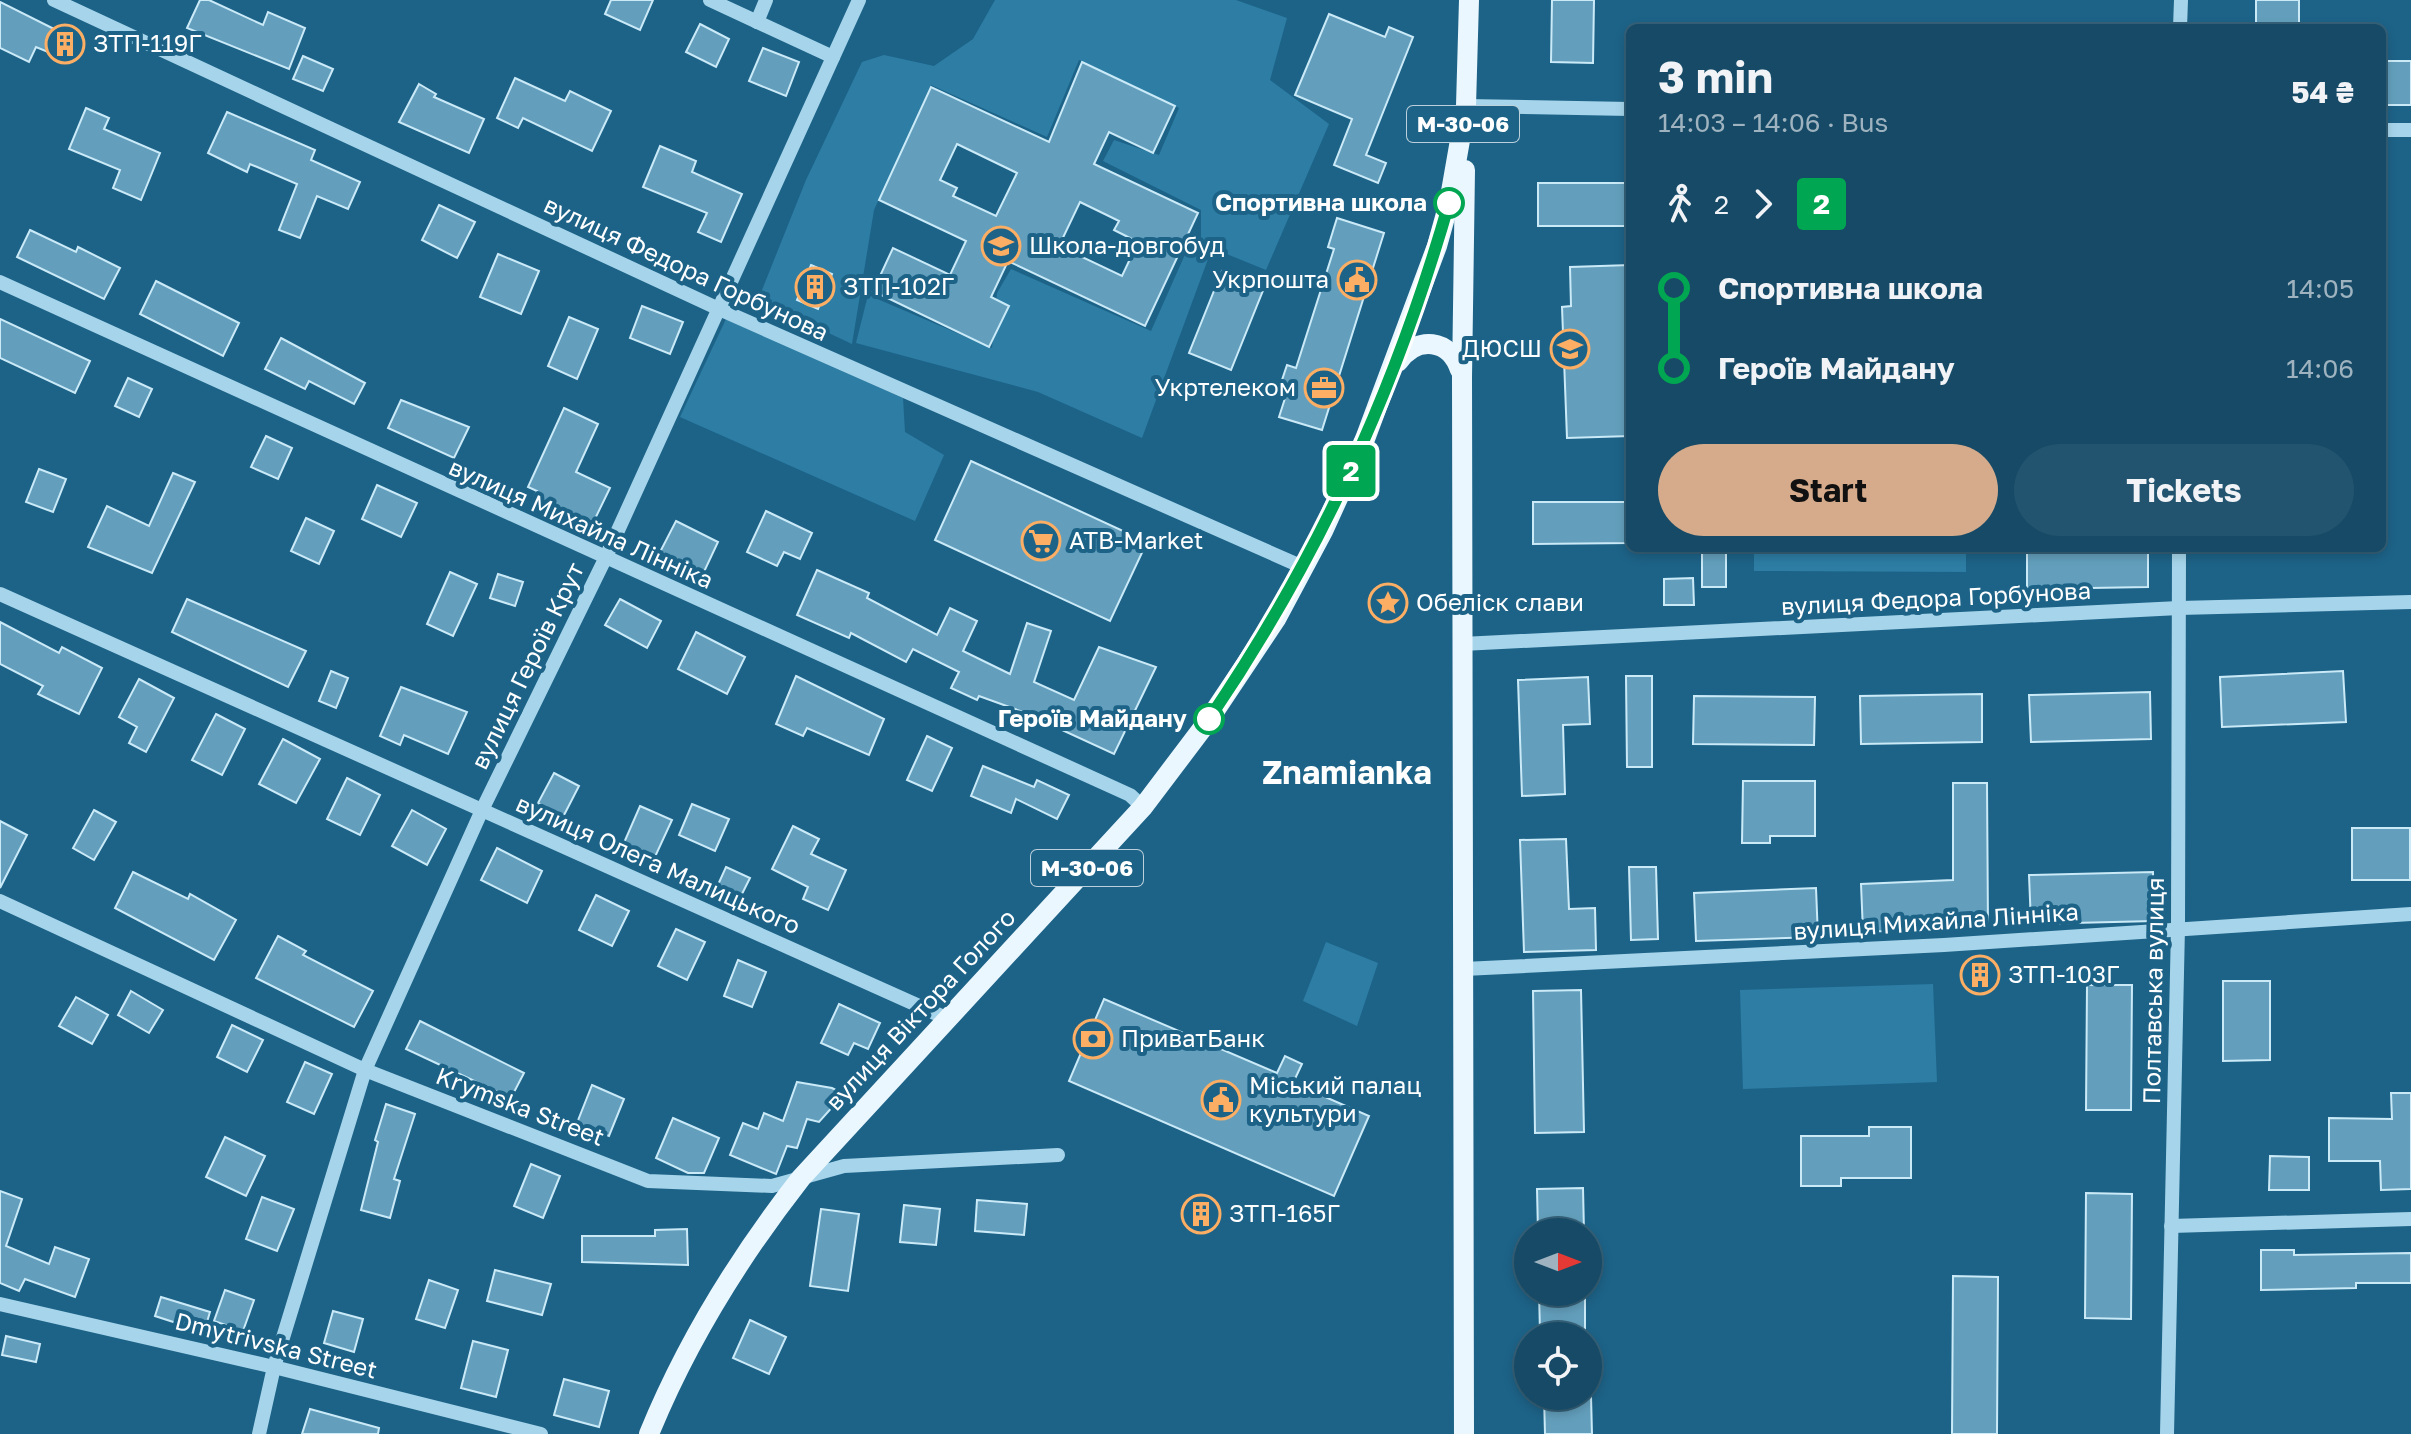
<!DOCTYPE html>
<html lang="en">
<head>
<meta charset="utf-8">
<style>
	body { margin:0; font-family:"Golos Text",sans-serif; background:#23546f; color:#f1f3f6; height:100vh; display:flex; flex-direction:column; font-size:30px; white-space:nowrap }
	* { box-sizing:border-box; margin:0 }
	p { font-size:26px; color:#9eb3bf }
	.icon { flex:none; width:44px; height:44px; fill:none; stroke:currentColor; stroke-width:2; stroke-linecap:round; stroke-linejoin:round }
	.map { position:relative; flex:1; overflow:hidden }
	.panel { position:absolute; left:1626px; top:24px; width:760px; height:528px; display:flex; flex-direction:column; background:#164a66; border-radius:12px; box-shadow:0 4px 12px #0003,0 0 0 2px #35627a }
	.panel>* { flex:none }
	.badge { padding:0 16px; border-radius:6px; font-size:28px; line-height:52px }
	.needle { width:52px; rotate:90deg }
	.fabs { position:absolute; left:1514px; top:1218px; display:grid; gap:16px }
	.fabs a { display:grid; place-items:center; width:88px; height:88px; border-radius:50%; background:#164a66; box-shadow:0 4px 12px #0003,0 0 0 2px #35627a; font-size:40px }
	.map>.badge { position:absolute; translate:-50% -50%; box-shadow:0 0 0 4px #fff }
	.legs { display:flex; align-items:center; gap:12px; height:88px; padding:0 32px; font-size:26px }
	.legs p { margin-inline-start:auto }
	.headline { display:flex; align-items:center; justify-content:space-between; height:136px; padding:0 32px }
	h1 { font-size:44px; font-weight:700; line-height:60px }
	.cta { display:flex; gap:16px; margin-top:auto; padding:16px 32px }
	.cta a { flex:1; height:92px; border-radius:48px; background:#d6ab8b; color:#111; font-size:32px; font-weight:700; line-height:92px; text-align:center }
	.cta a+a { background:#23546f; color:#f1f3f6 }
	ul { padding:0 32px; list-style:none }
	li { display:flex; align-items:center; gap:28px; height:80px; font-size:30px }
	li i { display:grid; place-items:center; width:12px; height:100%; margin:0 10px; background:currentColor }
	li i::after { content:''; width:20px; height:20px; margin:-10px; border:6px solid; border-radius:50%; background:#164a66 }
	li p { margin-inline-start:auto }
	li:first-child i { background:linear-gradient(#0000 50%,currentColor 0) }
	li:last-child i { background:linear-gradient(currentColor 50%,#0000 0) }
	.map>svg:first-child { display:block }
	.green { fill:#2d7da4 }
	.building { fill:#639fbc; stroke:#cbeaf8; stroke-width:2; fill-rule:evenodd }
	.lines { fill:none; stroke-linecap:round; stroke-linejoin:round }
	.minor { stroke:#a6d5eb; stroke-width:14 }
	.major { stroke:#ebf7fe; stroke-width:20 }
	.line-1-casing { stroke:#fff; stroke-width:18 }
	.line-1 { stroke:#00a651; stroke-width:12 }
	.stop-1-dot { fill:#fff; stroke:#00a651; stroke-width:4 }
	.labels { text-anchor:middle; stroke-width:8; stroke-linejoin:round; paint-order:stroke }
	.shield { fill:#1d6388; stroke:#bbd0db; stroke-width:2 }
	.shield-label { font-size:22px; font-weight:bold; fill:#fff }
	.poi-label { font-size:24px; fill:#fff; stroke:#1d6388; text-anchor:start }
	.stop-label { font-size:24px; font-weight:bold; fill:#fff; stroke:#1d6388; text-anchor:end }
	.street-label { font-size:24px; fill:#fff; stroke:#1d6388 }
	.district-label { font-size:32px; font-weight:bold; fill:#fff; stroke:#1d6388 }
</style>
</head>
<body>
<div class="map">
<svg width="2411" height="1434" viewBox="0 0 2411 1434">
	<rect width="100%" height="100%" fill="#1d6388"/>
	<g class="green">
		<polygon points="995,0 1236,0 1287,18 1270,80 1329,124 1266,270 1207,246 1211,251 1142,438 1038,392 856,343 868,295 992,348 997,293 1011,269 1151,331 1195,232 1201,238 1201,210 1103,161 1114,140 1159,155 1179,108 1079,60 1047,137 931,85 874,210 852,344 758,300 806,180 862,62 884,55 934,66 973,39"/>
		<polygon points="726,319 903,398 905,432 944,455 915,521 680,417"/>
		<polygon points="1754,548 1966,548 1966,572 1754,571"/>
		<polygon points="1326,942 1378,963 1357,1026 1303,1001"/>
		<polygon points="1933,984 1937,1082 1743,1089 1740,990"/>
	</g>
	<g class="building">
		<polygon points="200,0 209,0 263,25 268,12 305,28 289,69 187,28"/>
		<polygon points="611,0 653,0 640,30 605,14"/>
		<polygon points="1552,0 1594,0 1593,63 1551,62"/>
		<rect x="2256" y="0" width="43" height="28"/>
		<polygon points="0,2 58,31 59,27 80,36 70,61 36,47 29,62 0,48"/>
		<polygon points="1329,14 1385,37 1389,27 1413,37 1366,155 1386,163 1378,183 1334,165 1352,119 1295,95"/>
		<polygon points="700,24 729,39 716,67 686,52"/>
		<polygon points="763,48 799,62 786,96 749,81"/>
		<polygon points="303,56 333,69 323,91 293,79"/>
		<rect x="2382" y="61" width="29" height="44"/>
		<path d="M1082 62 1175 106 1153 153 1109 132 1094 164 1198 213 1145 326 1008 261 991 297 1009 306 989 347 873 291 893 248 950 275 966 241 879 200 931 87 1049 142ZM957 144 1017 173 996 216 953 196 957 188 940 180ZM1080 202 1119 221 1114 230 1138 242 1122 276 1059 246Z"/>
		<polygon points="515,78 565,101 570,91 611,111 592,151 523,118 518,128 497,118"/>
		<polygon points="419,84 436,94 434,97 484,119 469,153 399,122"/>
		<polygon points="86,108 109,118 104,129 160,153 141,200 113,188 120,170 69,149"/>
		<polygon points="227,112 315,150 311,160 360,182 348,209 317,196 300,238 279,230 297,184 250,164 247,172 208,153"/>
		<polygon points="660,146 696,161 692,172 742,194 721,242 698,232 707,213 643,187"/>
		<rect x="1538" y="183" width="92" height="43"/>
		<polygon points="439,205 475,222 457,258 422,240"/>
		<polygon points="1337,218 1384,233 1322,430 1279,417 1287,392 1279,389 1287,365 1296,368 1334,249 1328,247"/>
		<polygon points="30,230 76,252 78,247 120,268 104,299 17,257"/>
		<polygon points="498,254 539,271 521,314 480,297"/>
		<polygon points="811,265 832,274 818,309 797,300"/>
		<polygon points="1630,265 1630,436 1567,438 1562,307 1571,306 1570,267"/>
		<polygon points="1222,271 1264,288 1231,370 1189,353"/>
		<polygon points="156,281 239,323 223,356 140,314"/>
		<polygon points="642,306 683,322 670,354 630,338"/>
		<polygon points="569,317 598,329 577,379 548,366"/>
		<polygon points="0,319 90,361 75,393 0,358"/>
		<polygon points="281,338 365,383 354,404 309,381 305,389 265,369"/>
		<polygon points="128,378 152,389 139,417 115,406"/>
		<polygon points="401,400 469,427 454,458 388,428"/>
		<polygon points="564,408 598,424 576,472 610,488 592,525 534,498 537,491 528,487"/>
		<polygon points="266,436 292,448 278,479 251,467"/>
		<polygon points="971,461 1147,542 1110,621 935,540"/>
		<polygon points="39,469 66,479 53,512 26,502"/>
		<polygon points="173,473 195,482 152,573 88,547 107,506 149,526"/>
		<polygon points="377,485 417,503 401,537 362,519"/>
		<polygon points="1533,502 1630,502 1630,543 1533,544"/>
		<polygon points="766,511 812,533 800,559 784,552 777,566 747,552"/>
		<polygon points="306,518 334,531 319,564 291,551"/>
		<polygon points="676,521 718,542 703,574 660,552"/>
		<rect x="1702" y="548" width="24" height="39"/>
		<polygon points="2027,548 2148,548 2148,587 2027,589"/>
		<polygon points="817,570 869,593 867,598 937,635 950,608 977,621 963,651 1010,674 1027,623 1051,631 1034,682 1074,700 1099,647 1156,667 1114,754 1023,712 979,696 977,700 951,688 959,672 913,649 906,662 851,633 849,638 797,615"/>
		<polygon points="450,572 477,584 453,636 427,624"/>
		<polygon points="498,574 523,582 515,606 490,598"/>
		<polygon points="1693,578 1694,605 1664,605 1664,579"/>
		<polygon points="187,599 306,651 288,687 172,632"/>
		<polygon points="620,599 661,621 647,648 605,625"/>
		<polygon points="0,622 59,653 62,647 102,668 79,714 38,694 43,686 0,664"/>
		<polygon points="696,632 745,657 727,694 678,669"/>
		<polygon points="331,671 348,678 336,708 319,701"/>
		<polygon points="2343,671 2346,722 2222,727 2220,677"/>
		<polygon points="796,676 884,719 869,755 807,728 803,736 776,724"/>
		<polygon points="1626,676 1652,676 1652,767 1627,767"/>
		<polygon points="1588,677 1590,724 1563,725 1565,794 1522,796 1518,680"/>
		<polygon points="139,679 174,698 146,752 129,743 137,727 119,717"/>
		<polygon points="401,687 467,712 448,754 404,735 400,745 380,736"/>
		<polygon points="2150,692 2151,739 2031,742 2029,695"/>
		<polygon points="1982,694 1982,742 1861,744 1860,696"/>
		<polygon points="1694,696 1815,697 1814,745 1693,744"/>
		<polygon points="216,714 245,729 222,775 192,760"/>
		<polygon points="927,736 952,748 932,791 907,780"/>
		<polygon points="283,739 320,759 296,803 259,784"/>
		<polygon points="983,766 1034,787 1037,780 1069,795 1057,819 1016,799 1011,813 971,796"/>
		<polygon points="554,773 579,786 563,817 538,803"/>
		<polygon points="347,778 380,795 360,835 327,819"/>
		<polygon points="1743,781 1815,781 1815,836 1770,836 1770,843 1742,843"/>
		<polygon points="1953,783 1987,783 1988,927 1863,932 1861,884 1953,880"/>
		<polygon points="692,804 729,819 715,851 679,835"/>
		<polygon points="640,806 672,820 654,859 623,845"/>
		<polygon points="94,810 116,822 94,860 73,848"/>
		<polygon points="412,810 446,829 427,865 392,846"/>
		<polygon points="0,821 27,835 0,888"/>
		<polygon points="793,826 819,839 811,854 846,870 828,910 803,899 808,887 772,869"/>
		<rect x="2352" y="828" width="58" height="52"/>
		<polygon points="1566,839 1569,909 1595,908 1596,950 1524,952 1520,840"/>
		<polygon points="497,848 542,871 527,903 481,880"/>
		<polygon points="726,867 750,878 739,900 716,889"/>
		<polygon points="1629,867 1656,867 1658,939 1631,940"/>
		<polygon points="133,872 188,899 190,894 236,920 214,960 115,908"/>
		<polygon points="2153,872 2154,921 2031,924 2029,875"/>
		<polygon points="1816,888 1818,937 1696,941 1694,893"/>
		<polygon points="596,895 629,911 612,946 579,930"/>
		<polygon points="676,929 705,942 687,980 658,966"/>
		<polygon points="278,936 306,951 303,955 373,991 354,1027 256,978"/>
		<polygon points="738,960 766,972 752,1007 724,996"/>
		<polygon points="1993,965 1994,985 1967,985 1966,966"/>
		<polygon points="2223,981 2270,981 2270,1060 2223,1061"/>
		<polygon points="2087,985 2132,985 2131,1110 2086,1110"/>
		<polygon points="1581,990 1584,1132 1535,1133 1533,991"/>
		<polygon points="131,991 163,1010 149,1033 118,1015"/>
		<polygon points="76,997 108,1015 92,1044 59,1026"/>
		<polygon points="1104,999 1277,1073 1285,1056 1302,1064 1293,1083 1369,1116 1334,1196 1069,1081"/>
		<polygon points="839,1004 880,1023 868,1049 854,1043 848,1055 821,1043"/>
		<polygon points="420,1021 524,1073 511,1098 406,1049"/>
		<polygon points="232,1025 263,1040 247,1072 217,1057"/>
		<polygon points="305,1062 332,1074 314,1114 287,1102"/>
		<polygon points="797,1082 832,1088 844,1094 819,1122 807,1119 797,1148 787,1146 776,1174 730,1155 743,1123 758,1129 764,1113 783,1121"/>
		<polygon points="592,1085 624,1099 609,1136 577,1123"/>
		<polygon points="2391,1093 2411,1093 2411,1189 2381,1190 2380,1161 2329,1161 2329,1118 2392,1119"/>
		<polygon points="386,1104 415,1114 394,1179 400,1181 390,1218 361,1210 378,1142 375,1140"/>
		<polygon points="673,1118 719,1138 704,1173 688,1173 656,1158"/>
		<polygon points="1869,1127 1911,1127 1911,1178 1841,1178 1841,1186 1801,1186 1801,1136 1869,1136"/>
		<polygon points="225,1137 265,1156 246,1196 206,1177"/>
		<polygon points="2270,1156 2309,1157 2309,1190 2269,1190"/>
		<polygon points="531,1164 560,1176 543,1218 514,1206"/>
		<polygon points="1583,1188 1584,1232 1538,1232 1537,1189"/>
		<polygon points="0,1191 22,1199 6,1246 49,1264 55,1247 89,1259 75,1297 25,1279 19,1291 0,1283"/>
		<polygon points="2086,1193 2132,1194 2131,1319 2085,1318"/>
		<polygon points="1197,1196 1216,1204 1205,1231 1186,1223"/>
		<polygon points="262,1197 294,1209 277,1251 246,1239"/>
		<polygon points="977,1200 1027,1204 1024,1235 975,1231"/>
		<polygon points="904,1205 940,1209 936,1245 900,1242"/>
		<polygon points="821,1209 859,1214 848,1291 810,1286"/>
		<polygon points="687,1229 688,1265 582,1262 582,1236 655,1236 655,1230"/>
		<polygon points="2261,1250 2294,1250 2294,1255 2411,1253 2411,1283 2356,1283 2356,1288 2261,1290"/>
		<polygon points="495,1270 551,1284 542,1315 487,1301"/>
		<polygon points="1953,1276 1998,1277 1997,1434 1952,1434"/>
		<polygon points="429,1280 458,1290 445,1328 416,1319"/>
		<polygon points="225,1290 254,1300 243,1331 214,1321"/>
		<polygon points="1539,1292 1585,1292 1585,1331 1540,1332"/>
		<polygon points="161,1297 210,1312 204,1332 155,1316"/>
		<polygon points="333,1311 363,1319 354,1352 324,1343"/>
		<polygon points="750,1320 786,1337 769,1374 733,1358"/>
		<polygon points="6,1336 40,1344 36,1362 2,1355"/>
		<polygon points="473,1341 508,1350 496,1397 461,1388"/>
		<polygon points="564,1379 609,1391 599,1427 554,1415"/>
		<polygon points="1544,1396 1591,1396 1592,1434 1545,1434"/>
		<polygon points="310,1409 379,1428 378,1434 302,1434"/>
	</g>
	<g class="lines">
		<g class="minor">
			<polyline points="54,0 719,309 1305,568"/>
			<polyline points="710,0 833,57"/>
			<polyline points="757,22 766,0"/>
			<polyline points="2180,28 2181,0"/>
			<polyline points="1466,106 1630,109"/>
			<polyline points="2382,130 2411,130"/>
			<polyline points="0,282 1130,795 1143,807"/>
			<polyline points="0,594 948,1019"/>
			<polyline points="1462,644 2179,608 2411,602"/>
			<polyline points="0,901 365,1070 648,1181 772,1186 844,1166 1058,1155"/>
			<polyline points="1464,969 1944,945 2411,914"/>
			<polyline points="2171,1226 2411,1219"/>
			<polyline points="0,1304 274,1367 541,1434"/>
			<polyline points="259,1434 274,1367 365,1070 482,810 605,559 859,0"/>
			<polyline points="2167,1434 2178,927 2179,548"/>
		</g>
		<g class="major">
			<path d="M1398 362C1417 335 1450 339 1460 370"/>
			<path d="M649 1434C687 1341 740 1256 801 1178L1143 807 1208 721 1276 619 1323 531 1365 439 1437 246 1449 203 1466 106 1469 0"/>
			<polyline points="1464,1434 1462,377 1465,170"/>
		</g>
	</g>
	<g class="lines">
		<defs>
			<path id="line-1" d="M1209 719C1319 557 1395 391 1449 203"/>
		</defs>
		<use href="#line-1" class="line-1-casing"/>
		<use href="#line-1" class="line-1"/>
	</g>
	<defs>
		<symbol id="building-ring" viewBox="-11 -11 22 22"><circle r="9.5" fill="#1d6388" stroke="#fbae64" stroke-width="1.5"/><path d="M-4-6H4V6H1V3H-1V6H-4ZM-2.5-4.3h1.7v1.8h-1.7ZM.8-4.3h1.7v1.8H.8ZM-2.5-1h1.7V.8h-1.7ZM.8-1h1.7V.8H.8Z" fill="#fbae64"/></symbol>
		<symbol id="school-ring" viewBox="-11 -11 22 22"><circle r="9.5" fill="#1d6388" stroke="#fbae64" stroke-width="1.5"/><path d="M0-5L7-2L0 1L-7-2ZM-4 1L0 2.5L4 1V4Q0 6-4 4Z" fill="#fbae64"/></symbol>
		<symbol id="civic-ring" viewBox="-11 -11 22 22"><circle r="9.5" fill="#1d6388" stroke="#fbae64" stroke-width="1.5"/><path d="M-.6-6.5H3V-4.5H.6V-3L4-1V1h2V6H-6V1h2V-1L-.6-3ZM-1.2 2.5V6h2.4V2.5Z" fill="#fbae64"/></symbol>
		<symbol id="office-ring" viewBox="-11 -11 22 22"><circle r="9.5" fill="#1d6388" stroke="#fbae64" stroke-width="1.5"/><path d="M-6-3h4V-5.5h4V-3h4V5H-6ZM-1-4.5V-3h2v-1.5ZM-6 0V1H6V0Z" fill="#fbae64"/></symbol>
		<symbol id="supermarket-ring" viewBox="-11 -11 22 22"><circle r="9.5" fill="#1d6388" stroke="#fbae64" stroke-width="1.5"/><path d="M-6-5.5h2.5l.6 2H6L4.5 2H-2.5L-4.4-4H-6ZM-1.5 3.2a1.3 1.3 0 1 0 .1 0ZM3 3.2a1.3 1.3 0 1 0 .1 0Z" fill="#fbae64"/></symbol>
		<symbol id="sight-ring" viewBox="-11 -11 22 22"><circle r="9.5" fill="#1d6388" stroke="#fbae64" stroke-width="1.5"/><path d="M0-6L1.8-2.2L6-1.7L2.9 1.2L3.7 5.4L0 3.3L-3.7 5.4L-2.9 1.2L-6-1.7L-1.8-2.2Z" fill="#fbae64"/></symbol>
		<symbol id="bank-ring" viewBox="-11 -11 22 22"><circle r="9.5" fill="#1d6388" stroke="#fbae64" stroke-width="1.5"/><path d="M-6-4H6V4H-6ZM0-2.3a2.3 2.3 0 1 0 0 4.6a2.3 2.3 0 1 0 0-4.6Z" fill="#fbae64"/></symbol>
	</defs>
	<g fill-rule="evenodd">
		<use href="#building-ring" x="43" y="22" width="44" height="44"/>
		<use href="#school-ring" x="979" y="224" width="44" height="44"/>
		<use href="#civic-ring" x="1335" y="258" width="44" height="44"/>
		<use href="#building-ring" x="793" y="265" width="44" height="44"/>
		<use href="#school-ring" x="1548" y="327" width="44" height="44"/>
		<use href="#office-ring" x="1302" y="366" width="44" height="44"/>
		<use href="#supermarket-ring" x="1019" y="519" width="44" height="44"/>
		<use href="#sight-ring" x="1366" y="581" width="44" height="44"/>
		<use href="#building-ring" x="1958" y="953" width="44" height="44"/>
		<use href="#bank-ring" x="1071" y="1017" width="44" height="44"/>
		<use href="#civic-ring" x="1199" y="1078" width="44" height="44"/>
		<use href="#building-ring" x="1179" y="1192" width="44" height="44"/>
	</g>
	<g class="stop-1-dot">
		<circle cx="1449" cy="203" r="14"/>
		<circle cx="1209" cy="719" r="14"/>
	</g>
	<g class="labels">
		<g class="shield">
			<rect x="1407" y="106" width="112" height="36" rx="6"/>
			<rect x="1031" y="850" width="112" height="36" rx="6"/>
		</g>
		<g class="shield-label">
			<text x="1463" y="132">М-30-06</text>
			<text x="1087" y="876">М-30-06</text>
		</g>
		<g class="poi-label">
			<text x="93" y="52">ЗТП-119Г</text>
			<text x="1029" y="254">Школа-довгобуд</text>
			<text x="1329" y="288" text-anchor="end">Укрпошта</text>
			<text x="843" y="295">ЗТП-102Г</text>
			<text x="1542" y="357" text-anchor="end">ДЮСШ</text>
			<text x="1296" y="396" text-anchor="end">Укртелеком</text>
			<text x="1069" y="549">ATB-Market</text>
			<text x="1416" y="611">Обеліск слави</text>
			<text x="2008" y="983">ЗТП-103Г</text>
			<text x="1121" y="1047">ПриватБанк</text>
			<text x="1249" y="1094">Міський палац<tspan x="1249" dy="28">культури</tspan></text>
			<text x="1229" y="1222">ЗТП-165Г</text>
		</g>
		<g class="stop-label">
			<text x="1427" y="211">Спортивна школа</text>
			<text x="1187" y="727">Героїв Майдану</text>
		</g>
		<g class="street-label">
			<text transform="translate(686 269) rotate(25)" y="8">вулиця Федора Горбунова</text>
			<text transform="translate(581 524) rotate(24)" y="8">вулиця Михайла Лінніка</text>
			<text transform="translate(1936 599) rotate(-3)" y="8">вулиця Федора Горбунова</text>
			<text transform="translate(528 666) rotate(-64)" y="8">вулиця Героїв Крут</text>
			<text transform="translate(658 865) rotate(24)" y="8">вулиця Олега Малицького</text>
			<text transform="translate(1936 922) rotate(-4)" y="8">вулиця Михайла Лінніка</text>
			<text transform="translate(2154 991) rotate(-89)" y="8">Полтавська вулиця</text>
			<text transform="translate(921 1010) rotate(-47)" y="8">вулиця Віктора Голого</text>
			<text transform="translate(520 1107) rotate(21)" y="8">Krymska Street</text>
			<text transform="translate(276 1346) rotate(14)" y="8">Dmytrivska Street</text>
		</g>
		<g class="district-label">
			<text x="1347" y="784">Znamianka</text>
		</g>
	</g>
</svg>
<div class="fabs">
<a><svg class="needle" viewBox="-14 -14 28 28"><path d="M0-13l5 13h-10z" fill="#e53935"/><path d="M0 13l5-13h-10z" fill="#9eb3bf"/></svg></a>
<a><svg class="icon" aria-label="locate" viewBox="0 0 24 24"><circle cx="12" cy="12" r="6"/><path d="M12 2v4M12 18v4M2 12h4M18 12h4"/></svg></a>
</div>
<b class="badge" style="left:1351px;top:471px;background:#00a651;color:#fff">2</b>
<section class="panel">
<div class="headline"><div><h1>3 min</h1><p>14:03 – 14:06 · Bus</p></div><b>54 ₴</b></div>
<div class="legs"><svg class="icon" aria-label="walk" viewBox="0 0 24 24"><circle cx="13" cy="4" r="2"/><path d="M13 8l-2 6 4 7M11 14l-3 7M7 12l3-4h3l4 4"/></svg>2<svg class="icon" aria-label="forward" viewBox="0 0 24 24"><path d="M9 5l7 7-7 7"/></svg><b class="badge" style="background:#00a651;color:#fff">2</b></div>
<ul>
<li><i style="color:#00a651"></i><b>Спортивна школа</b><p>14:05</p></li>
<li><i style="color:#00a651"></i><b>Героїв Майдану</b><p>14:06</p></li>
</ul>
<div class="cta"><a>Start</a><a>Tickets</a></div>
</section>
</div>
</body>
</html>
